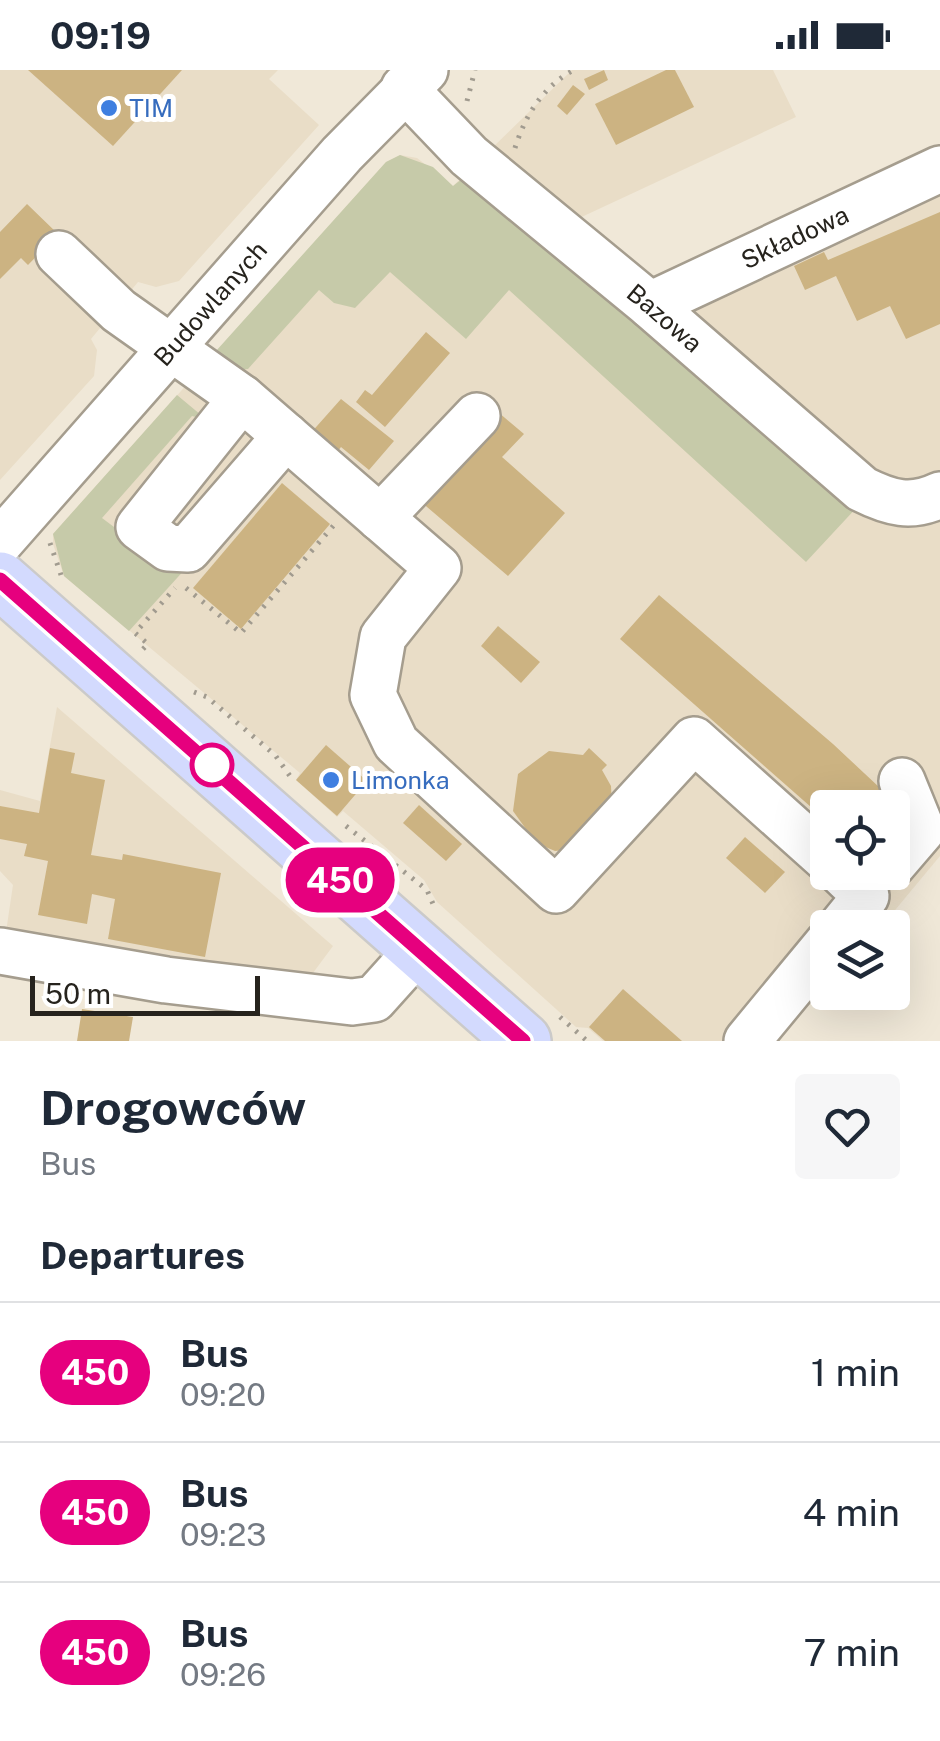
<!DOCTYPE html>
<html lang="en">
<head>
<meta charset="utf-8">
<style>
	body { margin:0; font-family:"Public Sans",sans-serif; background:#f6f6f7; color:#1f2937; height:100vh; display:flex; flex-direction:column; font-size:38px; white-space:nowrap }
	* { box-sizing:border-box; margin:0 }
	p { font-size:32px; color:#747a83 }
	.icon { flex:none; width:55px; height:55px; fill:none; stroke:currentColor; stroke-width:2; stroke-linecap:round; stroke-linejoin:round }
	.map { position:relative; height:971px; overflow:hidden }
	.panel { display:flex; flex-direction:column; background:#fff; flex:1 }
	.panel>* { flex:none }
	.badge { padding:0 20px; border-radius:32px; font-size:35px; line-height:65px }
	.controls { position:absolute; left:810px; top:720px; display:grid; gap:20px }
	.controls a { display:grid; place-items:center; width:100px; height:100px; border-radius:10px; background:#fff; box-shadow:0 10px 40px #0002; font-size:50px }
	.scale { position:absolute; left:30px; bottom:25px; width:230px; box-sizing:border-box; padding-left:10px; border:5px solid #26231d; border-top:0; font-size:28px; line-height:35px; white-space:nowrap; color:#26231d; -webkit-text-stroke:8px #fff; paint-order:stroke }
	.map>.badge { position:absolute; translate:-50% -50%; box-shadow:0 0 0 5px #fff }
	h2 { padding:0 40px; font-size:38px; line-height:90px }
	.round { display:grid; place-items:center; flex:none; width:105px; height:105px; border-radius:10px; background:#f6f6f7 }
	.overview { display:flex; align-items:center; justify-content:space-between; height:170px; padding:0 40px }
	h1 { font-size:48px; font-weight:700; line-height:75px }
	ul { padding:0; list-style:none }
	li { display:flex; align-items:center; gap:30px; height:140px; padding:0 40px; border-top:2px solid #e0e1e3 }
	li div { flex:1 }
	li b { display:block; font-size:38px }
	li em { font-style:normal }
	li .badge { min-width:110px; font-weight:700; text-align:center }
	.status { display:flex; justify-content:space-between; align-items:center; height:70px; padding:0 50px; background:#fff; direction:ltr }
	.status svg { height:28px; fill:currentColor }
	.map>svg:first-child { display:block }
	.built { fill:#e9ddc7; fill-rule:evenodd }
	.green { fill:#c6caa9 }
	.building { fill:#ccb382 }
	.lines { fill:none; stroke-linecap:round; stroke-linejoin:round }
	.minor-casing { stroke:#a59d8e; stroke-width:50 }
	.major-casing { stroke:#cbcac9; stroke-width:60 }
	.path { stroke:#a19b8f; stroke-width:5; stroke-dasharray:2.5 8; stroke-linecap:butt }
	.minor { stroke:#fff; stroke-width:45 }
	.major { stroke:#d3dafe; stroke-width:55 }
	.line-casing { stroke:#fff; stroke-width:22 }
	.line { stroke:#e6007e; stroke-width:15 }
	.shop-dot { fill:#3f7fe0; stroke:#fff; stroke-width:4 }
	.stop-dot { fill:#fff; stroke:#e6007e; stroke-width:5 }
	.labels { text-anchor:middle; stroke-width:10; stroke-linejoin:round; paint-order:stroke }
	.shop-label { font-size:25px; fill:#366cbe; stroke:#fff; text-anchor:start }
	.street-label { font-size:25px; fill:#26231d; stroke:#fff }
</style>
</head>
<body>
<div class="status"><b>09:19</b><svg viewBox="0 0 49 12"><path d="M0 12V9h3v3zM5 12V6h3v6zM10 12V3h3v9zM15 12V0h3v12zM26 1h20v11H26zM47 4h2v5h-2z"/></svg></div>
<div class="map">
<svg width="940" height="971" viewBox="0 0 940 971">
	<rect width="100%" height="100%" fill="#f0e8d8"/>
	<g class="built">
		<polygon points="0,0 278,0 269,9 319,55 179,211 156,217 138,212 91,269 97,280 94,306 0,410"/>
		<path d="M572 0H773L796 47 558 158 650 233 940 98V786L881 857 828 858 827 922 819 932 797 913 749 971H603L588 958 576 957 437 832 424 810 343 741 337 747 296 710 300 703 64 506 53 474V464L386 92 400 85 417 88 453 116ZM828 738H892V802H828Z"/>
		<polygon points="57,637 333,876 310,907 208,899 6,862 13,815 0,801 0,720 40,731"/>
	</g>
	<g class="green">
		<polygon points="400,85 433,97 453,116 468,104 859,435 806,492 509,220 466,269 390,202 355,238 334,233 319,220 248,299 238,300 216,281 386,92"/>
		<polygon points="177,325 207,350 192,346 102,448 134,472 187,497 129,561 64,506 53,464"/>
	</g>
	<g class="building">
		<polygon points="28,0 182,0 113,76"/>
		<polygon points="604,0 608,10 589,20 584,9"/>
		<polygon points="666,0 675,0 694,37 616,75 595,34"/>
		<polygon points="573,15 585,24 567,45 557,36"/>
		<polygon points="27,134 58,164 28,195 21,188 0,209 0,162"/>
		<polygon points="940,142 940,254 906,269 890,236 857,251 836,206 805,220 794,196 824,182 828,190"/>
		<polygon points="426,262 450,283 385,357 356,332 365,320 372,325"/>
		<polygon points="341,329 394,371 369,400 341,377 334,386 309,365"/>
		<polygon points="498,342 524,364 502,387 565,443 508,506 420,431"/>
		<polygon points="282,413 330,454 241,559 193,518"/>
		<polygon points="659,525 833,674 895,732 891,738 828,738 828,752 620,569"/>
		<polygon points="498,556 540,592 521,613 481,576"/>
		<polygon points="326,675 367,711 337,746 296,710"/>
		<polygon points="50,678 75,683 71,703 105,710 91,785 122,790 123,784 221,803 205,887 108,869 115,829 92,824 87,854 38,845 48,791 24,786 27,774 0,769 0,736 39,743"/>
		<polygon points="589,678 607,695 602,700 611,716 612,736 575,779 555,781 536,773 513,741 518,704 549,681 583,685"/>
		<polygon points="419,735 462,774 446,791 403,753"/>
		<polygon points="745,767 785,802 765,823 726,788"/>
		<polygon points="623,919 682,971 605,971 589,957"/>
		<polygon points="82,939 133,947 129,971 77,971"/>
	</g>
	<g class="lines">
		<defs>
			<g id="minor">
				<path id="s1" d="M404 18 469 86 650 235 862 419C890 433 911 439 940 425"/>
				<polyline points="59,184 119,241 242,328 438,498 383,567 373,625 396,673 556,820 694,670 828,790"/>
				<path id="s2" d="M650 235 940 99"/>
				<polyline points="242,328 139,457 168,478 188,479 286,366"/>
				<polyline points="380,448 477,346"/>
				<path id="s3" d="M0 472 342 84 425 0"/>
				<polyline points="892,795 922,760 902,711"/>
				<polyline points="840,858 866,826 841,802"/>
				<polyline points="0,881 166,910 352,932 374,929 419,879"/>
				<polyline points="747,971 828,873"/>
			</g>
			<polyline id="major" points="0,510 523,971"/>
		</defs>
		<use href="#minor" class="minor-casing"/>
		<use href="#major" class="major-casing"/>
		<g class="path">
			<polyline points="467,31 475,0"/>
			<path d="M515 78C525 46 543 16 574 0"/>
			<polyline points="50,473 61,505"/>
			<polyline points="186,518 241,563 334,455"/>
			<polyline points="143,579 148,574 135,563 175,518"/>
			<polyline points="194,622 207,627 275,685 290,706"/>
			<polyline points="346,756 427,820 433,834"/>
			<polyline points="560,947 587,971"/>
		</g>
		<use href="#minor" class="minor"/>
		<use href="#major" class="major"/>
	</g>
	<g class="lines">
		<defs>
			<polyline id="line" points="0,510 523,971"/>
		</defs>
		<use href="#line" class="line-casing"/>
		<use href="#line" class="line"/>
	</g>
	<g class="shop-dot">
		<circle cx="109" cy="38" r="10"/>
		<circle cx="331" cy="710" r="10"/>
	</g>
	<circle class="stop-dot" cx="212" cy="695" r="20"/>
	<g class="labels">
		<g class="shop-label">
			<text x="129" y="47">TIM</text>
			<text x="351" y="719">Limonka</text>
		</g>
		<g class="street-label">
			<text dy="9" stroke="none"><textPath href="#s2" startOffset="160">Składowa</textPath></text>
			<text dy="9" stroke="none"><textPath href="#s3" startOffset="318">Budowlanych</textPath></text>
			<text dy="9" stroke="none"><textPath href="#s1" startOffset="348">Bazowa</textPath></text>
		</g>
	</g>
</svg>
<div class="controls">
<a><svg class="icon" aria-label="locate" viewBox="0 0 24 24"><circle cx="12" cy="12" r="6"/><path d="M12 2v4M12 18v4M2 12h4M18 12h4"/></svg></a>
<a><svg class="icon" aria-label="layers" viewBox="0 0 24 24"><path d="M12 4l9 5-9 5-9-5zM3 14l9 5 9-5"/></svg></a>
</div>
<div class="scale">50 m</div>
<b class="badge" style="left:340px;top:810px;background:#e6007e;color:#fff">450</b>
</div>
<section class="panel">
<div class="overview"><div><h1>Drogowców</h1><p>Bus</p></div><a class="round"><svg class="icon" aria-label="heart" viewBox="0 0 24 24"><path d="M12 20l-8-8c-3-5 5-10 8-4 3-6 11-1 8 4z"/></svg></a></div>
<h2>Departures</h2>
<ul>
<li><span class="badge" style="background:#e6007e;color:#fff">450</span><div><b>Bus</b><p>09:20</p></div><em>1 min</em></li>
<li><span class="badge" style="background:#e6007e;color:#fff">450</span><div><b>Bus</b><p>09:23</p></div><em>4 min</em></li>
<li><span class="badge" style="background:#e6007e;color:#fff">450</span><div><b>Bus</b><p>09:26</p></div><em>7 min</em></li>
</ul>
</section>
</body>
</html>
